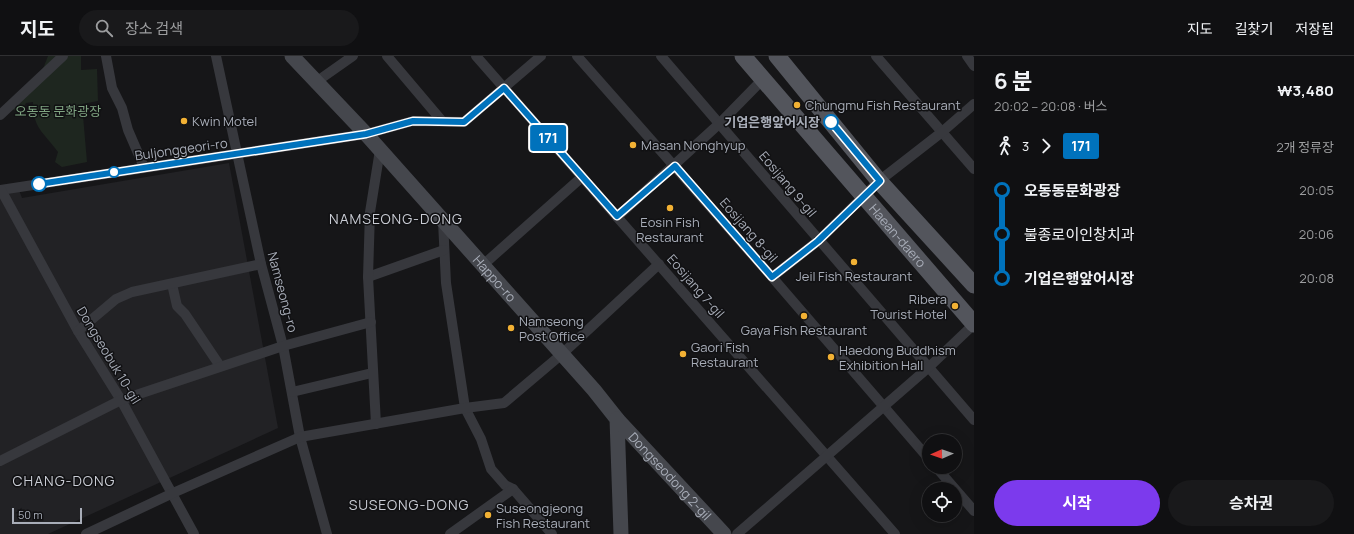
<!DOCTYPE html>
<html lang="ko">
<head>
<meta charset="utf-8">
<style>
	body { margin:0; font-family:Manrope,"Noto Sans KR",sans-serif; background:#19191b; color:#f1f3f6; height:100vh; display:flex; flex-direction:column; font-size:15px; white-space:nowrap }
	* { box-sizing:border-box; margin:0 }
	p { font-size:13px; color:#9c9d9f }
	.icon { flex:none; width:22px; height:22px; fill:none; stroke:currentColor; stroke-width:2; stroke-linecap:round; stroke-linejoin:round }
	.map { position:relative; flex:1; overflow:hidden }
	.side { display:flex; flex-direction:column; background:#101012; width:380px }
	.side>* { flex:none }
	.badge { padding:0 8px; border-radius:3px; font-size:14px; line-height:26px }
	.needle { width:26px; rotate:268deg }
	.fabs { position:absolute; left:922px; top:378px; display:grid; gap:8px }
	.fabs a { display:grid; place-items:center; width:40px; height:40px; border-radius:50%; background:#101012; box-shadow:0 4px 16px #0002,0 0 0 1px #303032; font-size:20px }
	.scale { position:absolute; left:12px; bottom:10px; width:70px; box-sizing:border-box; padding-left:4px; border:2px solid #a8adb8; border-top:0; font-size:11px; line-height:14px; white-space:nowrap; color:#a8adb8; -webkit-text-stroke:3px #111113; paint-order:stroke }
	.map>.badge { position:absolute; translate:-50% -50%; box-shadow:0 0 0 2px #fff }
	.legs { display:flex; align-items:center; gap:6px; height:44px; padding:0 20px; font-size:13px }
	.legs p { margin-inline-start:auto }
	.summary { display:flex; align-items:center; justify-content:space-between; height:68px; padding:0 20px }
	h1 { font-size:22px; font-weight:700; line-height:30px }
	.action { display:flex; gap:8px; margin-top:auto; padding:8px 20px }
	.action a { flex:1; height:46px; border-radius:24px; background:#7c3aed; color:#fff; font-size:16px; font-weight:700; line-height:46px; text-align:center }
	.action a+a { background:#19191b; color:#f1f3f6 }
	ul { padding:0 20px; list-style:none }
	li { display:flex; align-items:center; gap:14px; height:44px; font-size:15px }
	li i { display:grid; place-items:center; width:6px; height:100%; margin:0 5px; background:currentColor }
	li i::after { content:''; width:10px; height:10px; margin:-5px; border:3px solid; border-radius:50%; background:#101012 }
	li p { margin-inline-start:auto }
	li:first-child i { background:linear-gradient(#0000 50%,currentColor 0) }
	li:last-child i { background:linear-gradient(currentColor 50%,#0000 0) }
	header { display:flex; align-items:center; gap:24px; box-sizing:border-box; height:56px; padding:0 20px; background:#101012; border-bottom:1px solid #303032 }
	header strong { font-size:19px }
	nav { display:flex; gap:22px; margin-inline-start:auto; font-size:14px }
	.search { width:280px; height:36px; background:#19191b; display:flex; align-items:center; gap:10px; box-sizing:border-box; padding:0 14px; border-radius:22px; color:#9c9d9f; font-size:15px }
	main { display:flex; flex:1; min-height:0 }
	.map>svg:first-child { display:block }
	.built { fill:#222225 }
	.green { fill:#1e261f }
	.lines { fill:none; stroke-linecap:round; stroke-linejoin:round }
	.minor { stroke:#37383d; stroke-width:10 }
	.secondary { stroke:#45474d; stroke-width:15 }
	.primary { stroke:#53555c; stroke-width:17 }
	.line-1-casing { stroke:#fff; stroke-width:9 }
	.line-1 { stroke:#0072bc; stroke-width:6 }
	.poi-dot { fill:#f2b134; stroke:#111113; stroke-width:1.5 }
	.stop-1-dot { fill:#fff; stroke:#0072bc; stroke-width:2 }
	.labels { text-anchor:middle; stroke-width:3; stroke-linejoin:round; paint-order:stroke }
	.poi-label { font-size:13px; fill:#a8adb8; stroke:#111113; text-anchor:start }
	.park-label { font-size:13px; fill:#7fa381; stroke:#111113 }
	.stop-label { font-size:13px; font-weight:bold; fill:#a8adb8; stroke:#111113; text-anchor:end }
	.street-label { font-size:13px; fill:#a8adb8; stroke:#111113 }
	.neighbourhood-label { font-size:14px; letter-spacing:1px; fill:#c9ccd4; stroke:#111113 }
</style>
</head>
<body>
<header>
<strong>지도</strong>
<div class="search"><svg class="icon" aria-label="search" viewBox="0 0 24 24"><circle cx="10" cy="10" r="6"/><path d="M15 15l6 6"/></svg>장소 검색</div>
<nav><a>지도</a><a>길찾기</a><a>저장됨</a></nav>
</header>
<main>
<div class="map">
<svg width="974" height="478" viewBox="0 0 974 478">
	<rect width="100%" height="100%" fill="#161618"/>
	<polygon class="built" points="229,107 278,372 48,478 0,478 0,137 19,134 22,142"/>
	<path class="green" d="M48 0H81V14L97 13 98 45 82 48 87 106 62 111 55 106 58 96C43 75 33 73 33 46L26 47 23 52 18 55 13 54 12 50 43 13Z"/>
	<g class="lines">
		<g class="minor">
			<polyline points="106,0 112,32 122,52 128,74 144,111"/>
			<polyline points="216,0 261,208 283,290 300,381 327,478"/>
			<polyline points="387,0 442,65"/>
			<polyline points="476,0 895,478"/>
			<polyline points="577,0 772,221 929,403"/>
			<polyline points="661,0 974,364"/>
			<polyline points="876,0 974,113"/>
			<polyline points="967,0 974,10"/>
			<polyline points="316,26 353,0"/>
			<polyline points="0,59 63,0"/>
			<polyline points="0,134 366,78 413,65 464,66 541,0"/>
			<polyline points="1,134 78,275 121,344 194,478"/>
			<polyline points="617,161 720,67 763,23"/>
			<polyline points="443,165 446,227 465,352 481,383 491,413 505,429 513,433 552,478"/>
			<polyline points="483,209 582,121"/>
			<polyline points="368,221 444,194"/>
			<polyline points="772,221 818,185 879,125 942,76 974,48"/>
			<polyline points="172,228 177,250 185,258 220,310"/>
			<polyline points="78,275 116,243 132,236 261,208"/>
			<polyline points="292,336 372,317"/>
			<polyline points="376,368 368,221 370,156 380,94"/>
			<polyline points="0,405 121,344 283,290 371,266"/>
			<polyline points="936,411 974,455"/>
			<polyline points="86,478 173,437 300,381 465,352 504,347 562,298 659,208"/>
			<polyline points="450,478 513,433"/>
			<polyline points="737,478 929,311 974,268"/>
		</g>
		<g class="secondary">
			<path id="s1" d="M292 0 366 78 594 334 617 363 621 478"/>
			<path id="s2" d="M617 363 724 478"/>
		</g>
		<g class="primary">
			<path id="s3" d="M743 0 974 268"/>
			<polyline points="777,0 879,125 974,229"/>
		</g>
	</g>
	<g class="lines">
		<defs>
			<polyline id="line-1" points="39,128 366,78 413,65 464,66 504,32 617,160 675,110 772,221 818,185 880,125 831,66"/>
		</defs>
		<use href="#line-1" class="line-1-casing"/>
		<use href="#line-1" class="line-1"/>
	</g>
	<g class="poi-dot">
		<circle cx="797" cy="49" r="4"/>
		<circle cx="184" cy="65" r="4"/>
		<circle cx="633" cy="89" r="4"/>
		<circle cx="670" cy="152" r="4"/>
		<circle cx="854" cy="206" r="4"/>
		<circle cx="955" cy="250" r="4"/>
		<circle cx="804" cy="260" r="4"/>
		<circle cx="511" cy="272" r="4"/>
		<circle cx="683" cy="298" r="4"/>
		<circle cx="831" cy="301" r="4"/>
		<circle cx="488" cy="459" r="4"/>
	</g>
	<g class="stop-1-dot">
		<circle cx="831" cy="66" r="7"/>
		<circle cx="114" cy="116" r="5"/>
		<circle cx="39" cy="128" r="7"/>
	</g>
	<g class="labels">
		<g class="poi-label">
			<text x="805" y="54">Chungmu Fish Restaurant</text>
			<text x="192" y="70">Kwin Motel</text>
			<text x="641" y="94">Masan Nonghyup</text>
			<text x="670" y="171" text-anchor="middle">Eosin Fish<tspan x="670" dy="15">Restaurant</tspan></text>
			<text x="854" y="225" text-anchor="middle">Jeil Fish Restaurant</text>
			<text x="947" y="248" text-anchor="end">Ribera<tspan x="947" dy="15">Tourist Hotel</tspan></text>
			<text x="519" y="270">Namseong<tspan x="519" dy="15">Post Office</tspan></text>
			<text x="804" y="279" text-anchor="middle">Gaya Fish Restaurant</text>
			<text x="691" y="296">Gaori Fish<tspan x="691" dy="15">Restaurant</tspan></text>
			<text x="839" y="299">Haedong Buddhism<tspan x="839" dy="15">Exhibition Hall</tspan></text>
			<text x="496" y="457">Suseongjeong<tspan x="496" dy="15">Fish Restaurant</tspan></text>
		</g>
		<g class="park-label">
			<text x="58" y="60">오동동 문화광장</text>
		</g>
		<g class="stop-label">
			<text x="820" y="71">기업은행앞어시장</text>
		</g>
		<g class="street-label">
			<text transform="translate(181 93) rotate(-8)" y="5">Buljonggeori-ro</text>
			<text transform="translate(788 128) rotate(50)" y="5">Eosijang 9-gil</text>
			<text transform="translate(749 174) rotate(49)" y="5">Eosijang 8-gil</text>
			<text dy="5" stroke="none"><textPath href="#s3" startOffset="237">Haean-daero</textPath></text>
			<text dy="5" stroke="none"><textPath href="#s1" startOffset="301">Happo-ro</textPath></text>
			<text transform="translate(696 230) rotate(49)" y="5">Eosijang 7-gil</text>
			<text transform="translate(283 236) rotate(75)" y="5">Namseong-ro</text>
			<text transform="translate(109 299) rotate(59)" y="5">Dongseobuk 10-gil</text>
			<text dy="5" stroke="none"><textPath href="#s2" startOffset="78">Dongseodong 2-gil</textPath></text>
		</g>
		<g class="neighbourhood-label">
			<text x="396" y="168">NAMSEONG-DONG</text>
			<text x="64" y="430">CHANG-DONG</text>
			<text x="409" y="454">SUSEONG-DONG</text>
		</g>
	</g>
</svg>
<div class="fabs">
<a><svg class="needle" viewBox="-14 -14 28 28"><path d="M0-13l5 13h-10z" fill="#e53935"/><path d="M0 13l5-13h-10z" fill="#9c9d9f"/></svg></a>
<a><svg class="icon" aria-label="locate" viewBox="0 0 24 24"><circle cx="12" cy="12" r="6"/><path d="M12 2v4M12 18v4M2 12h4M18 12h4"/></svg></a>
</div>
<div class="scale">50 m</div>
<b class="badge" style="left:548px;top:82px;background:#0072bc;color:#fff">171</b>
</div>
<section class="side">
<div class="summary"><div><h1>6 분</h1><p>20:02 – 20:08 · 버스</p></div><b>₩3,480</b></div>
<div class="legs"><svg class="icon" aria-label="walk" viewBox="0 0 24 24"><circle cx="13" cy="4" r="2"/><path d="M13 8l-2 6 4 7M11 14l-3 7M7 12l3-4h3l4 4"/></svg>3<svg class="icon" aria-label="forward" viewBox="0 0 24 24"><path d="M9 5l7 7-7 7"/></svg><b class="badge" style="background:#0072bc;color:#fff">171</b><p>2개 정류장</p></div>
<ul>
<li><i style="color:#0072bc"></i><b>오동동문화광장</b><p>20:05</p></li>
<li><i style="color:#0072bc"></i><span>불종로이인창치과</span><p>20:06</p></li>
<li><i style="color:#0072bc"></i><b>기업은행앞어시장</b><p>20:08</p></li>
</ul>
<div class="action"><a>시작</a><a>승차권</a></div>
</section>
</main>
</body>
</html>
